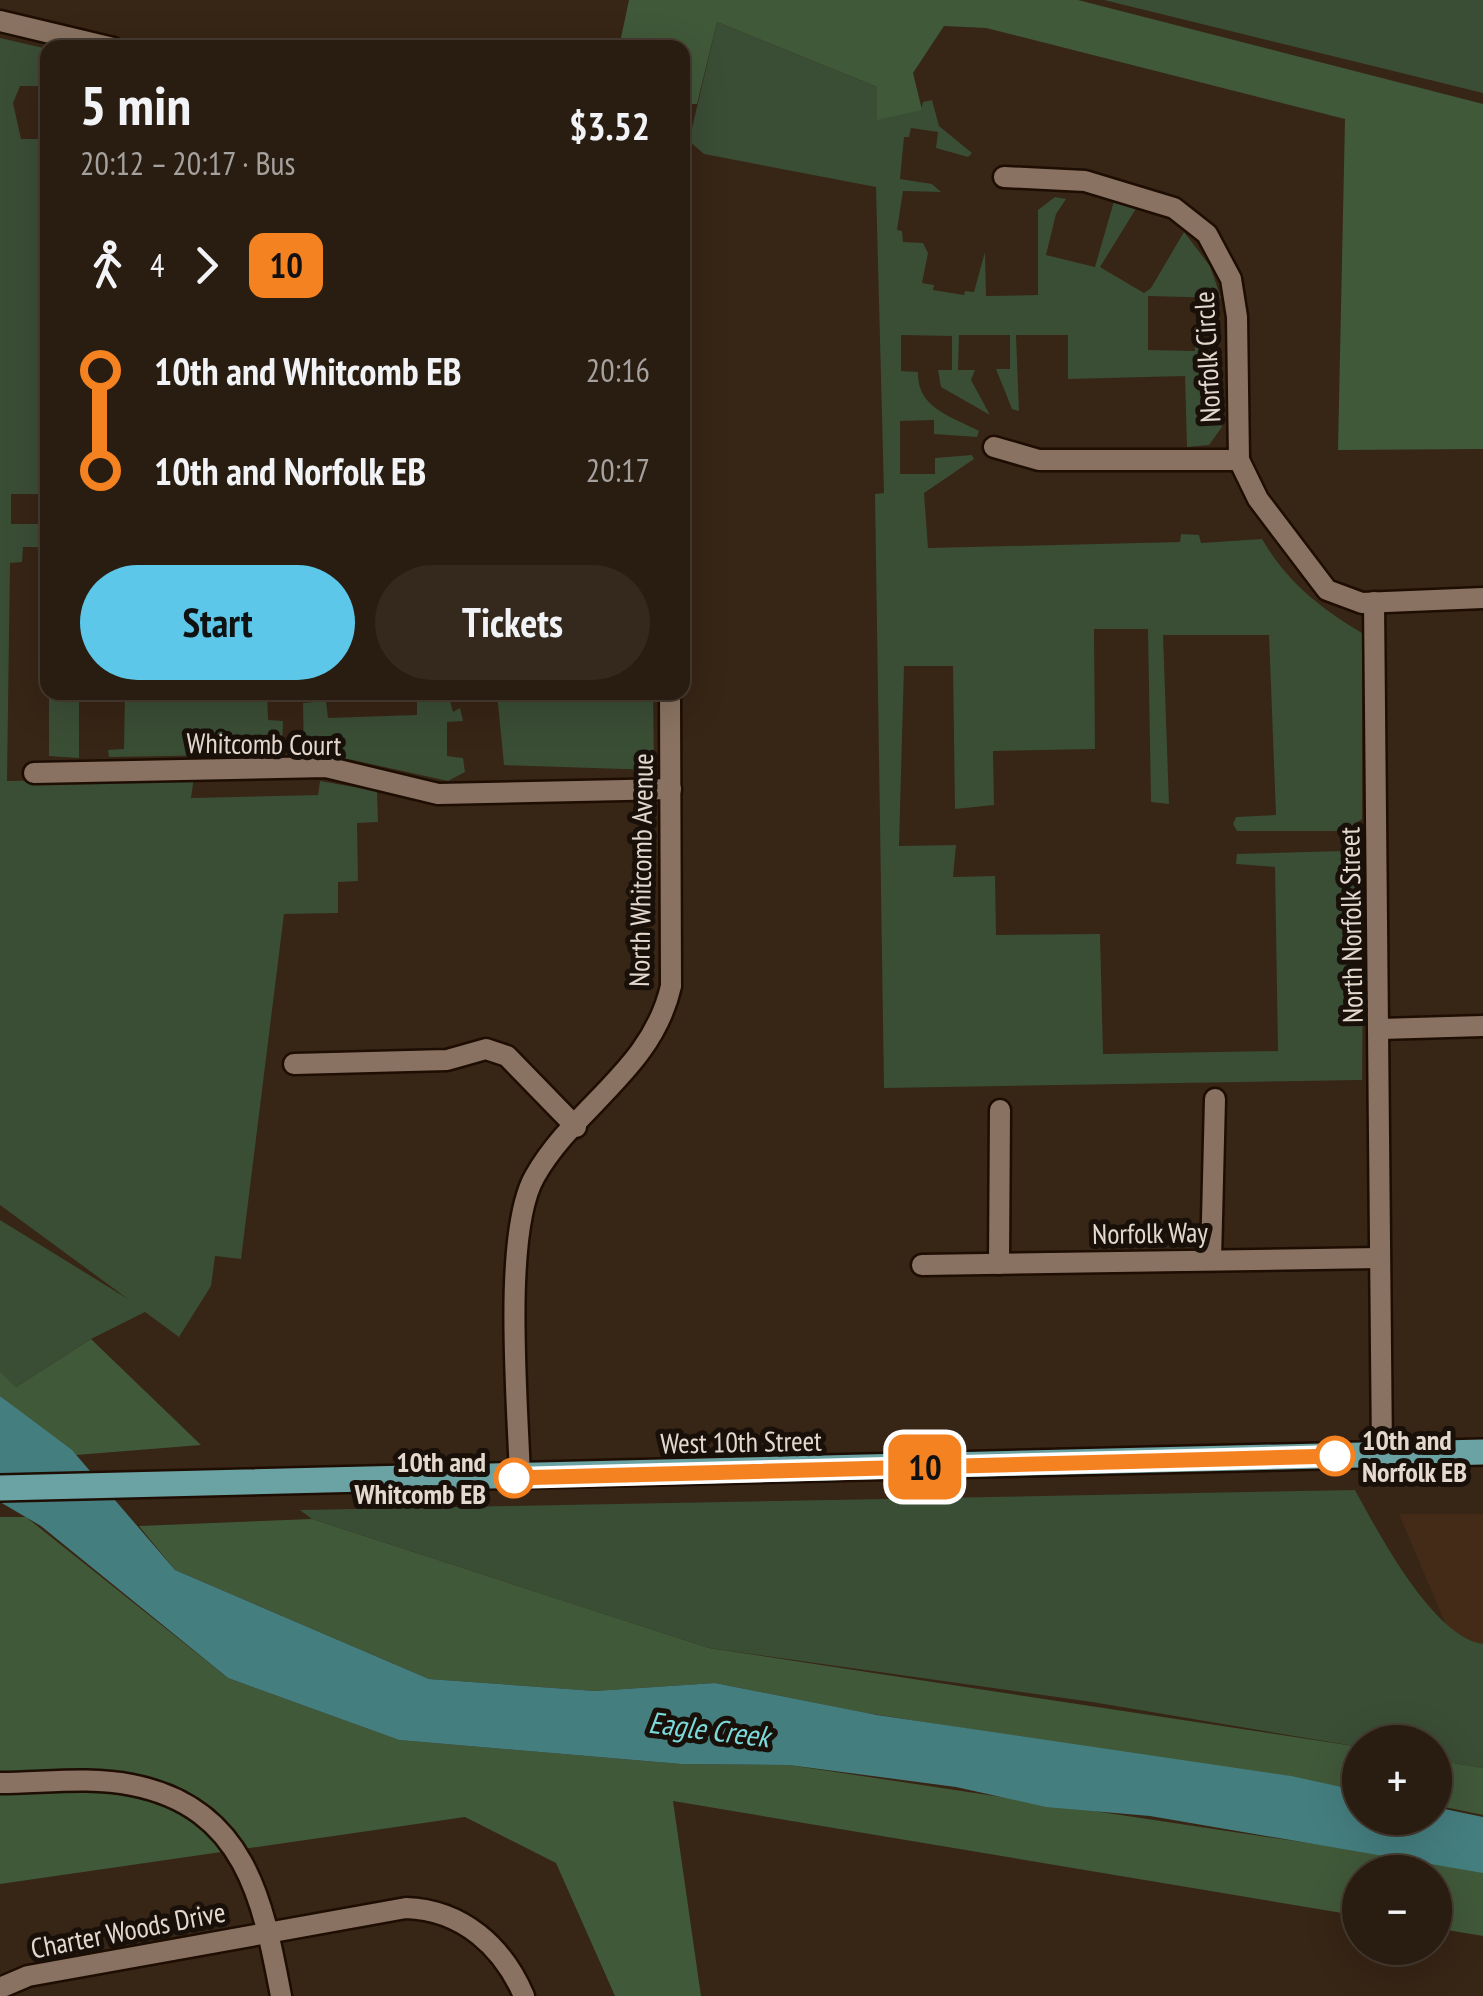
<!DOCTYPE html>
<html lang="en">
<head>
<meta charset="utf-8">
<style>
	body { margin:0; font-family:"PT Sans Narrow",sans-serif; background:#35291e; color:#f1f3f6; height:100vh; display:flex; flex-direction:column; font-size:38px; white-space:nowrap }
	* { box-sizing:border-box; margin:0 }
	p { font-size:32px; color:#a5a19f }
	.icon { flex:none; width:55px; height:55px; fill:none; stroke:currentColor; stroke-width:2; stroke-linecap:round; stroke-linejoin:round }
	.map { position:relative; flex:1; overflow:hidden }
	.details { position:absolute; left:40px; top:40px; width:650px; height:660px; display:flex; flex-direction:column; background:#291c10; border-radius:20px; box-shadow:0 10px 40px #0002,0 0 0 2px #453a30 }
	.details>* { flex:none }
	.badge { padding:0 20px; border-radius:15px; font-size:35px; line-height:65px }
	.tools { position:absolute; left:1342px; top:1725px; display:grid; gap:20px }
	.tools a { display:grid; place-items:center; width:110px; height:110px; border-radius:50%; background:#291c10; box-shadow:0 10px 40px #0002,0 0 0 2px #453a30; font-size:50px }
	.map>.badge { position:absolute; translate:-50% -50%; box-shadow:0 0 0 5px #fff }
	.legs { display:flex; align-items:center; gap:15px; height:110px; padding:0 40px; font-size:32px }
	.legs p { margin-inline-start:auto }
	.summary { display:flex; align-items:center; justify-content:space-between; height:170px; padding:0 40px }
	h1 { font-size:55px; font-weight:800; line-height:75px }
	.action { display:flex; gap:20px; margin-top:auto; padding:20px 40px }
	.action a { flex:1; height:115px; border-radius:60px; background:#5cc7e8; color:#111; font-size:40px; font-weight:800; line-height:115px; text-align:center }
	.action a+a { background:#35291e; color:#f1f3f6 }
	ul { padding:0 40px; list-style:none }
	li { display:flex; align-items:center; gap:35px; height:100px; font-size:38px }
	li i { display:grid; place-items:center; width:15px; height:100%; margin:0 12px; background:currentColor }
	li i::after { content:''; width:25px; height:25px; margin:-12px; border:8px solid; border-radius:50%; background:#291c10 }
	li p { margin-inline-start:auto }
	li:first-child i { background:linear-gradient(#0000 50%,currentColor 0) }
	li:last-child i { background:linear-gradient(currentColor 50%,#0000 0) }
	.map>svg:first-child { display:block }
	.built { fill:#432b17 }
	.green { fill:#3a4d35 }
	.forest { fill:#405939 }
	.water { fill:#457e7f }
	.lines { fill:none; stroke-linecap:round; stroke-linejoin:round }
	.street-casing { stroke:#1e0d02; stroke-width:25 }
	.primary-casing { stroke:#1e0d02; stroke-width:30 }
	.street { stroke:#897261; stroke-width:20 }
	.primary { stroke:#6ba3a4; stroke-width:25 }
	.line-1-casing { stroke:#fff; stroke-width:22 }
	.line-1 { stroke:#f58220; stroke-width:15 }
	.stop-1-dot { fill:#fff; stroke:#f58220; stroke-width:5 }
	.labels { text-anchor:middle; stroke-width:10; stroke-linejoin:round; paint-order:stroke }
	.street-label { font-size:28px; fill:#e5d9cf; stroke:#181009 }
	.stop-label { font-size:28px; font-weight:bold; fill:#e5d9cf; stroke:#181009; text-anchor:start }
	.water-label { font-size:30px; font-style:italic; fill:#7bd9db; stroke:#181009 }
</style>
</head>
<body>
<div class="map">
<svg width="1483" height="1996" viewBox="0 0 1483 1996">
	<rect width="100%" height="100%" fill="#372515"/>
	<polygon class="built" points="1399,1514 1483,1514 1483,1649 1454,1644"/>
	<g class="green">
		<polygon points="1104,0 1483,0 1483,93"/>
		<path d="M717 22 877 87 921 110 923 102 932 100 939 126 972 153 968 157 936 148 938 132 911 128 909 137H904L900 179 932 184 941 192 903 191 897 230 902 231 903 242 923 243 928 253 922 283 934 285 933 290 964 295 965 291 974 292 985 252 986 296 1038 295V210L1055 197 1066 199 1056 214 1046 255 1095 267 1114 201 1137 207 1100 267 1144 293 1151 288 1184 232 1210 266 1221 298 1148 296V350L1195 351V344L1220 347 1222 427 1209 445 1187 447 1185 376 1068 379V335H1016L1019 411 1012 409 996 369H1010V335H959L958 370H975L971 380 990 415 941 387 938 370H952V336L901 335V371L918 372C917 408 950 416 979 431L977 437 934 434V420L900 421V474H935V458L972 455 974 459 924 493 928 548 1180 542 1181 534 1199 535 1201 543 1262 539C1287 582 1320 608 1362 633V819L1344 831H1237L1233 824 1236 817 1276 815 1269 635H1163L1169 804 1151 802 1148 629H1094L1095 749 993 751 994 805 955 809 953 666H904L899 846 956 845 953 877 995 876 996 935 1100 934 1103 1054 1278 1051 1275 867 1236 864 1237 854 1344 851 1364 864 1362 1080 884 1088 875 494 884 493 876 187 704 154 689 141Z"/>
		<polygon points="0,38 48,49 47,86 20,86 13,103 21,139 47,139 48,494 11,494 11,524 47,524 48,547 23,547 22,562 10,563 7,781 194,777 191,798 318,795 320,781 377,791 378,822 357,823 358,881 338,882 338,913 284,914 241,1259 215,1256 211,1286 179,1337 145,1312 91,1339 16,1387 0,1374 0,1220 128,1299 0,1205"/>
		<polygon points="49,693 79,693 79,758 49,756"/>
		<polygon points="125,693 267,693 268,720 283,721 282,754 109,757 108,750 124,749"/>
		<polygon points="497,693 653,693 654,770 504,765"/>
		<polygon points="449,698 453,712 460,708 463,721 447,722 447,756 463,758 465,772 448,781 348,759 304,755 303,703 326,701 328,718 417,715 417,701"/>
		<path d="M1355 1490C1378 1532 1433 1637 1483 1644V1768L1435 1760V1742H1360V1747L1092 1702 709 1648 312 1519 300 1510Z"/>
	</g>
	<g class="forest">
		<polygon points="629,0 1078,0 1483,104 1483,449 1338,450 1345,119 986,28 944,26 913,73 922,110 877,120 877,87 717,22 697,104 683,104 682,48 619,47"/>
		<polygon points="91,1339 201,1445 76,1455 0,1396 0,1372 16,1387"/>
		<polygon points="0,1517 26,1517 228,1678 399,1740 681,1764 789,1765 1434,1862 1483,1871 1483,1936 1435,1928 1435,1872 1360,1872 1360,1916 673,1801 701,1996 615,1996 556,1863 465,1817 0,1884"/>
		<polygon points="312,1519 709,1648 1360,1747 1360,1790 866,1713 715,1683 595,1691 429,1679 175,1570 139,1526"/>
		<polygon points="1435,1760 1483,1768 1483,1815 1435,1805"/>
	</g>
	<polygon class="water" points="0,1396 72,1450 175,1570 429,1679 595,1691 715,1683 877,1715 1291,1776 1360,1791 1360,1818 1435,1818 1435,1807 1483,1817 1483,1873 1150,1816 1046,1807 956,1787 789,1765 681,1764 399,1740 228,1678 41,1526 0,1502"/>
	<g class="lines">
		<defs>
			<g id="street">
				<polyline points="0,21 113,48"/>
				<polyline points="1004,177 1085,181 1174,208 1207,234 1231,279 1237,317 1239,460 1258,499 1327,590 1362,603 1483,598"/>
				<polyline points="994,447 1039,460 1239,460"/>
				<polyline points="1374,602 1382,1455"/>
				<polyline points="34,773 326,767 438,794 671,789"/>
				<polyline points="1380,1029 1483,1026"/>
				<polyline points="294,1064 447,1060 486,1049 507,1056 576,1127"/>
				<polyline points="1211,1259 1215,1099"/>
				<polyline points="999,1264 1000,1110"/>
				<polyline points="922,1265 1379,1258"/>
				<path d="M520 1478C518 1406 502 1233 535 1176 575 1106 652 1070 671 986L670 692"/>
				<path d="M0 1783C43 1783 90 1776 132 1785 245 1807 263 1900 281 1996"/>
				<path d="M0 1988 28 1976 406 1908C463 1910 503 1947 524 1996"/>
			</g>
			<polyline id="primary" points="0,1488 1483,1452"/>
		</defs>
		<use href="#street" class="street-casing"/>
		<use href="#primary" class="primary-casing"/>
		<use href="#street" class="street"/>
		<use href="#primary" class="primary"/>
	</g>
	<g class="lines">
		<defs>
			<polyline id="line-1" points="514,1478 1335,1456"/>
		</defs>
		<use href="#line-1" class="line-1-casing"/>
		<use href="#line-1" class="line-1"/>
	</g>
	<g class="stop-1-dot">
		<circle cx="1335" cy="1456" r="18"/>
		<circle cx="514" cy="1478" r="18"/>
	</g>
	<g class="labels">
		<g class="street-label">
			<text transform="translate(1207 357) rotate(-93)" y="10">Norfolk Circle</text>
			<text transform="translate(264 744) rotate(1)" y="10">Whitcomb Court</text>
			<text transform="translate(641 870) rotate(-89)" y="10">North Whitcomb Avenue</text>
			<text transform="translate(1351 925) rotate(-91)" y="10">North Norfolk Street</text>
			<text transform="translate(1150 1233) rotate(-1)" y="10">Norfolk Way</text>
			<text transform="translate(741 1442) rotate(-1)" y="10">West 10th Street</text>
			<text transform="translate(128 1930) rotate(-11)" y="10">Charter Woods Drive</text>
		</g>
		<g class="stop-label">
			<text x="1362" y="1450">10th and<tspan x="1362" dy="32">Norfolk EB</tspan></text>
			<text x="486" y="1472" text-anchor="end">10th and<tspan x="486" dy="32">Whitcomb EB</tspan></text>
		</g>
		<g class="water-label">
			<text transform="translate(709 1730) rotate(7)" y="10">Eagle Creek</text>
		</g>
	</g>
</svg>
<div class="tools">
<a>+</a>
<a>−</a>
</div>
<b class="badge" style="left:925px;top:1467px;background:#f58220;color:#111">10</b>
<section class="details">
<div class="summary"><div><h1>5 min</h1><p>20:12 – 20:17 · Bus</p></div><b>$3.52</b></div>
<div class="legs"><svg class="icon" aria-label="walk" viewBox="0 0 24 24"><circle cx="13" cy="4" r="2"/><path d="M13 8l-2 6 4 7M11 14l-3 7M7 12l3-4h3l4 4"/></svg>4<svg class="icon" aria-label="forward" viewBox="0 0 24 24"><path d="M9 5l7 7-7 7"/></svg><b class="badge" style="background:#f58220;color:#111">10</b></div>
<ul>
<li><i style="color:#f58220"></i><b>10th and Whitcomb EB</b><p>20:16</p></li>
<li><i style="color:#f58220"></i><b>10th and Norfolk EB</b><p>20:17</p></li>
</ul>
<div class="action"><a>Start</a><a>Tickets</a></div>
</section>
</div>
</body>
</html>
